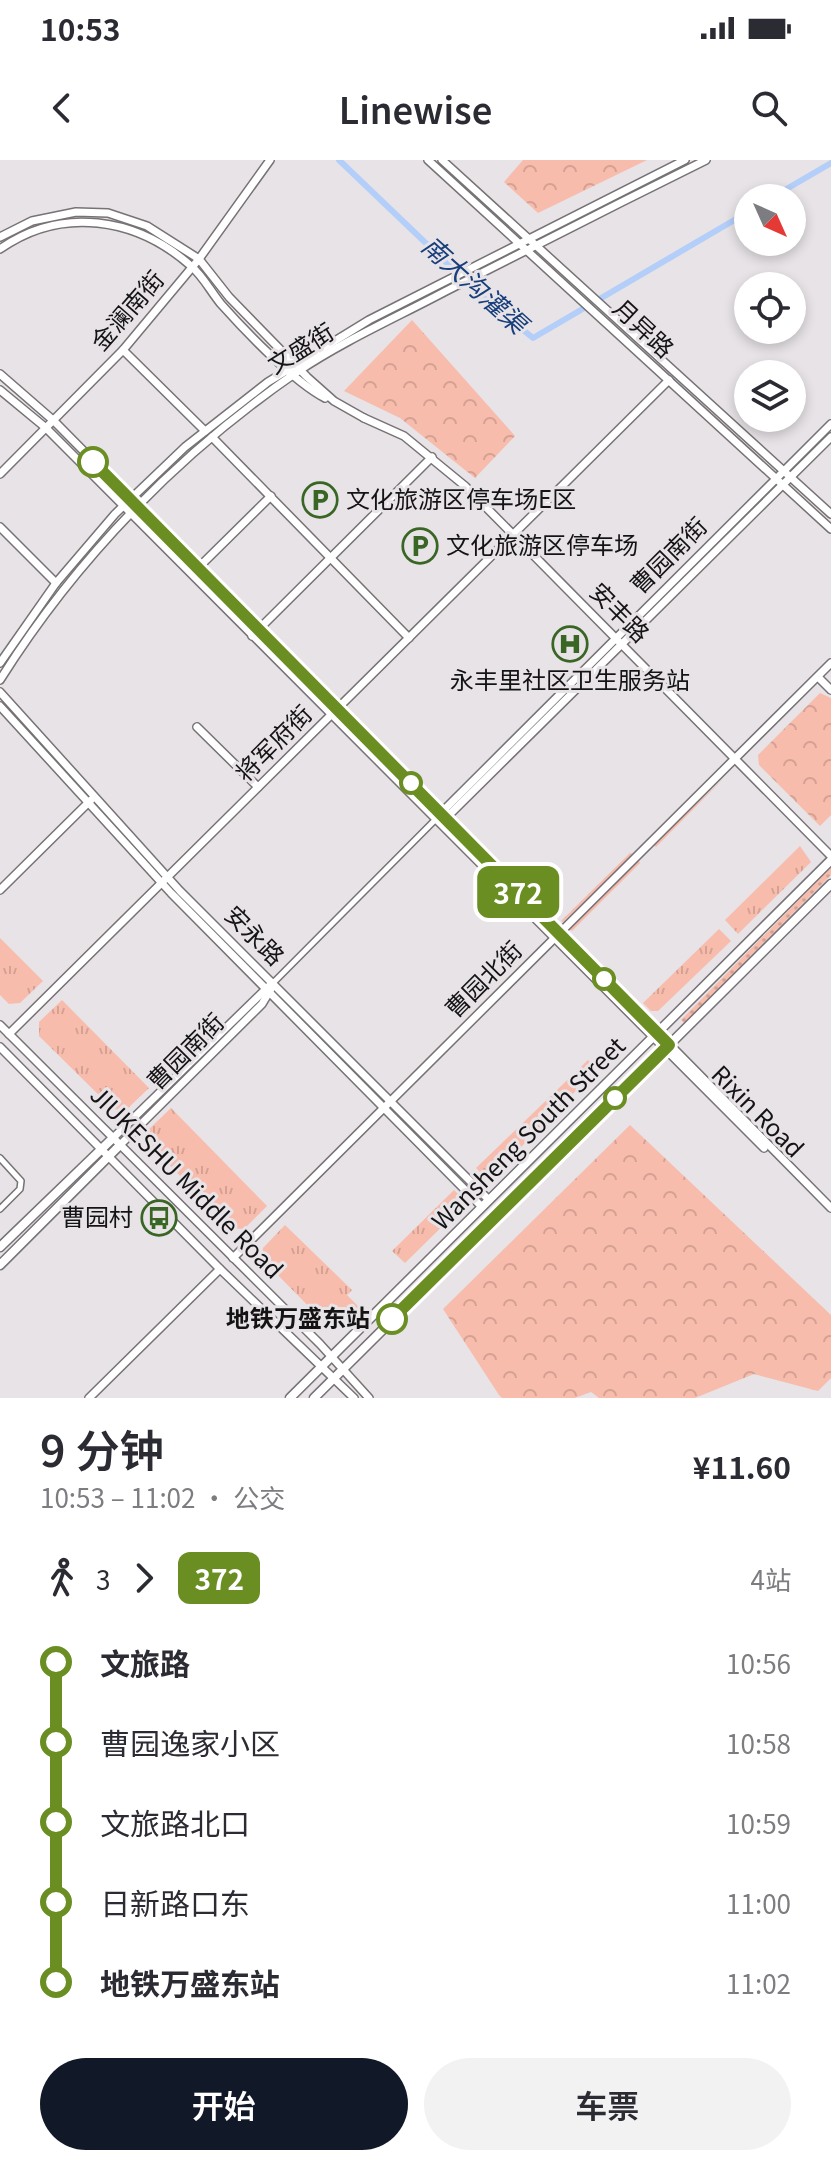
<!DOCTYPE html>
<html lang="zh">
<head>
<meta charset="utf-8">
<style>
	body { margin:0; font-family:Georgia,"Noto Sans SC",serif; background:#f2f2f3; color:#2b2b33; height:100vh; display:flex; flex-direction:column; font-size:30px; white-space:nowrap }
	* { box-sizing:border-box; margin:0 }
	p { font-size:26px; color:#7c7c81 }
	.icon { flex:none; width:44px; height:44px; fill:none; stroke:currentColor; stroke-width:2; stroke-linecap:round; stroke-linejoin:round }
	.map { position:relative; height:1238px; overflow:hidden }
	.details { display:flex; flex-direction:column; background:#fff; flex:1 }
	.details>* { flex:none }
	.badge { padding:0 16px; border-radius:12px; font-size:28px; line-height:52px }
	.needle { width:52px; rotate:135deg }
	.tools { position:absolute; left:734px; top:24px; display:grid; gap:16px }
	.tools a { display:grid; place-items:center; width:72px; height:72px; border-radius:50%; background:#fff; box-shadow:0 4px 12px #0003; font-size:40px }
	.map>.badge { position:absolute; translate:-50% -50%; box-shadow:0 0 0 4px #fff }
	.legs { display:flex; align-items:center; gap:12px; height:88px; padding:0 40px; font-size:26px }
	.legs p { margin-inline-start:auto }
	.headline { display:flex; align-items:center; justify-content:space-between; height:136px; padding:0 40px }
	h1 { font-size:44px; font-weight:600; line-height:60px }
	.primary-button { display:flex; gap:16px; margin-top:auto; padding:16px 40px }
	.primary-button a { flex:1; height:92px; border-radius:48px; background:#111827; color:#fff; font-size:32px; font-weight:600; line-height:92px; text-align:center }
	.primary-button a+a { background:#f2f2f3; color:#2b2b33 }
	ul { padding:0 40px; list-style:none }
	li { display:flex; align-items:center; gap:28px; height:80px; font-size:30px }
	li i { display:grid; place-items:center; width:12px; height:100%; margin:0 10px; background:currentColor }
	li i::after { content:''; width:20px; height:20px; margin:-10px; border:6px solid; border-radius:50%; background:#fff }
	li p { margin-inline-start:auto }
	li:first-child i { background:linear-gradient(#0000 50%,currentColor 0) }
	li:last-child i { background:linear-gradient(currentColor 50%,#0000 0) }
	.status { display:flex; justify-content:space-between; align-items:center; height:56px; padding:0 40px; background:#fff; direction:ltr }
	.status svg { height:22px; fill:currentColor }
	header { display:flex; justify-content:space-between; align-items:center; height:104px; padding:0 40px; background:#fff; font-size:36px; font-weight:600 }
	.map>svg:first-child { display:block }
	.grass { fill:url(#grass-dots) }
	.forest { fill:url(#forest-crowns) }
	.park { fill:url(#park-tufts) }
	.lines { fill:none; stroke-linecap:round; stroke-linejoin:round }
	.canal { stroke:#b3cef8; stroke-width:6 }
	.minor-casing { stroke:#767276; stroke-width:8 }
	.tertiary-casing { stroke:#767276; stroke-width:10 }
	.secondary-casing { stroke:#767276; stroke-width:10 }
	.primary-casing { stroke:#767276; stroke-width:11 }
	.minor { stroke:#fff; stroke-width:5 }
	.tertiary { stroke:#fff; stroke-width:7 }
	.secondary { stroke:#fff; stroke-width:7 }
	.primary { stroke:#fff; stroke-width:8 }
	.line-1-casing { stroke:#fff; stroke-width:18 }
	.line-1 { stroke:#6b8e23; stroke-width:12 }
	.stop-1-dot { fill:#fff; stroke:#6b8e23; stroke-width:4 }
	.labels { text-anchor:middle; stroke-width:6; stroke-linejoin:round; paint-order:stroke }
	.street-label { font-size:24px; fill:#151415; stroke:#e7e3e7 }
	.poi-label { font-size:24px; fill:#151415; stroke:#e7e3e7; text-anchor:start }
	.stop-label { font-size:24px; font-weight:bold; fill:#151415; stroke:#e7e3e7; text-anchor:end }
	.water-label { font-size:26px; font-style:italic; fill:#183f7c; stroke:#e7e3e7 }
</style>
</head>
<body>
<div class="status"><b>10:53</b><svg viewBox="0 0 49 12"><path d="M0 12V9h3v3zM5 12V6h3v6zM10 12V3h3v9zM15 12V0h3v12zM26 1h20v11H26zM47 4h2v5h-2z"/></svg></div>
<header><svg class="icon" aria-label="back" viewBox="0 0 24 24"><path d="M15 5l-7 7 7 7"/></svg>Linewise<svg class="icon" aria-label="search" viewBox="0 0 24 24"><circle cx="10" cy="10" r="6"/><path d="M15 15l6 6"/></svg></header>
<div class="map">
<svg width="831" height="1238" viewBox="0 0 831 1238">
	<defs>
		<pattern id="grass-dots" width="8" height="8" patternUnits="userSpaceOnUse" patternTransform="scale(2)"><rect width="8" height="8" fill="#f8bcac"/><path d="M2 2h.1M6 6h.1" fill="none" stroke="#d4a193" stroke-width="1.8" stroke-linecap="round"/></pattern>
		<pattern id="forest-crowns" width="20" height="18" patternUnits="userSpaceOnUse" patternTransform="scale(2)"><rect width="20" height="18" fill="#f8bcac"/><path d="M2 6a3 3 0 1 1 6 0M12 15a3 3 0 1 1 6 0" fill="none" stroke="#d4a193"/></pattern>
		<pattern id="park-tufts" width="24" height="20" patternUnits="userSpaceOnUse" patternTransform="scale(2)"><rect width="24" height="20" fill="#f8bcac"/><path d="M3 7l-1-3M5 7V3M7 7l1-3M15 17l-1-3M17 17v-4M19 17l1-3" fill="none" stroke="#d4a193"/></pattern>
	</defs>
	<rect width="100%" height="100%" fill="#e7e3e7"/>
	<g class="grass">
		<polygon points="725,617 656,687 653,685"/>
		<polygon points="630,693 634,694 563,762 561,761"/>
		<polygon points="638,700 640,703 572,771 569,769"/>
		<polygon points="831,707 831,715 684,863 681,860"/>
	</g>
	<g class="forest">
		<polygon points="523,0 647,0 538,53 504,22"/>
		<polygon points="412,160 515,276 475,318 400,258 344,231"/>
		<polygon points="820,533 831,538 831,655 820,666 759,605 758,595"/>
		<polygon points="630,965 831,1155 831,1218 818,1231 754,1214 695,1238 599,1238 591,1232 575,1238 502,1238 499,1235 443,1149"/>
	</g>
	<g class="park">
		<polygon points="800,686 811,702 738,774 725,760"/>
		<polygon points="719,769 731,781 658,851 651,851 643,843"/>
		<polygon points="0,778 43,821 20,843 9,844 0,835"/>
		<polygon points="62,840 149,928 126,950 113,949 39,876 39,862"/>
		<polygon points="588,900 597,909 491,1018 485,1017 476,1008"/>
		<polygon points="171,948 267,1046 244,1069 231,1068 148,983 146,972"/>
		<polygon points="454,1030 463,1039 463,1046 405,1103 392,1091"/>
		<polygon points="285,1065 352,1130 347,1135 359,1147 337,1170 332,1170 262,1099 263,1088"/>
	</g>
	<g class="lines">
		<g class="canal">
			<polyline points="339,0 479,134 533,178 748,52"/>
			<polyline points="771,38 831,3"/>
		</g>
		<defs>
			<g id="minor">
				<polyline points="273,823 435,660"/>
				<polyline points="0,998 21,1021 20,1029 0,1049"/>
			</g>
			<g id="tertiary">
				<polyline points="364,258 404,276 465,326 831,696"/>
				<polyline points="212,277 409,478"/>
				<polyline points="199,407 271,336"/>
				<polyline points="252,476 432,297"/>
				<polyline points="818,517 831,530"/>
				<polyline points="197,567 258,627"/>
				<polyline points="0,730 91,640"/>
				<polyline points="9,874 669,220"/>
				<polyline points="233,1098 831,503"/>
				<polyline points="89,1238 220,1109"/>
			</g>
			<g id="secondary">
				<polyline points="428,0 831,369"/>
				<polyline points="442,0 831,354"/>
				<polyline points="0,77 32,61 76,52 108,53 147,66 199,99 229,137 307,217 334,241 364,258"/>
				<path d="M0 89C61 46 136 57 191 106 203 116 211 132 221 144 246 172 293 221 325 238"/>
				<polyline points="123,190 205,271"/>
				<polyline points="0,214 54,261 831,1048"/>
				<polyline points="0,230 46,268 764,988"/>
				<polyline points="0,314 123,190 199,99 270,0"/>
				<polyline points="0,367 56,423"/>
				<polyline points="0,503 56,423 115,354 185,287 268,222 369,160 685,0"/>
				<path d="M0 520C76 399 179 293 297 212 343 181 397 157 446 131 533 87 619 43 706 0"/>
				<polyline points="0,532 180,731 489,1040"/>
				<polyline points="0,546 171,733 482,1047"/>
				<polyline points="439,655 831,264"/>
				<polyline points="445,659 831,277"/>
				<polyline points="0,865 320,1184 369,1238"/>
				<polyline points="0,887 220,1109 354,1238"/>
				<polyline points="113,978 269,826"/>
				<polyline points="120,985 262,844 271,829"/>
			</g>
			<g id="primary">
				<polyline points="0,1087 113,978"/>
				<polyline points="0,1105 120,985"/>
				<polyline points="290,1238 831,700"/>
				<polyline points="314,1238 831,724"/>
			</g>
		</defs>
		<use href="#minor" class="minor-casing"/>
		<use href="#tertiary" class="tertiary-casing"/>
		<use href="#secondary" class="secondary-casing"/>
		<use href="#primary" class="primary-casing"/>
		<use href="#minor" class="minor"/>
		<use href="#tertiary" class="tertiary"/>
		<use href="#secondary" class="secondary"/>
		<use href="#primary" class="primary"/>
	</g>
	<g class="lines">
		<defs>
			<polyline id="line-1" points="93,302 669,885 392,1159"/>
		</defs>
		<use href="#line-1" class="line-1-casing"/>
		<use href="#line-1" class="line-1"/>
	</g>
	<defs>
		<symbol id="parking-ring" viewBox="-11 -11 22 22"><circle r="9.5" fill="#e7e3e7" stroke="#396625" stroke-width="1.5"/><path d="M-3.5-5.5H1a3.5 3.5 0 0 1 0 7H-1V5.5H-3.5ZM-1-3.4V-.6H.8a1.4 1.4 0 0 0 0-2.8Z" fill="#396625"/></symbol>
		<symbol id="hospital-ring" viewBox="-11 -11 22 22"><circle r="9.5" fill="#e7e3e7" stroke="#396625" stroke-width="1.5"/><path d="M-5-5h3v3.5h4V-5h3V5h-3V1.5h-4V5h-3Z" fill="#396625"/></symbol>
		<symbol id="bus-ring" viewBox="-11 -11 22 22"><circle r="9.5" fill="#e7e3e7" stroke="#396625" stroke-width="1.5"/><path d="M-5-6H5V4H4V6H2V4H-2V6H-4V4H-5ZM-3.5-4V0h7V-4ZM-3.5 1.2v1.5H-2V1.2ZM2 1.2v1.5H3.5V1.2Z" fill="#396625"/></symbol>
	</defs>
	<g fill-rule="evenodd">
		<use href="#parking-ring" x="300" y="320" width="40" height="40"/>
		<use href="#parking-ring" x="400" y="366" width="40" height="40"/>
		<use href="#hospital-ring" x="550" y="464" width="40" height="40"/>
		<use href="#bus-ring" x="139" y="1038" width="40" height="40"/>
	</g>
	<g class="stop-1-dot">
		<circle cx="93" cy="302" r="14"/>
		<circle cx="411" cy="623" r="10"/>
		<circle cx="604" cy="819" r="10"/>
		<circle cx="615" cy="938" r="10"/>
		<circle cx="392" cy="1159" r="14"/>
	</g>
	<g class="labels">
		<g class="street-label">
			<text transform="translate(128 151) rotate(-49)" y="8">金澜南街</text>
			<text transform="translate(643 169) rotate(43)" y="8">月异路</text>
			<text transform="translate(301 189) rotate(-32)" y="8">文盛街</text>
			<text transform="translate(669 396) rotate(-45)" y="8">曹园南街</text>
			<text transform="translate(619 453) rotate(45)" y="8">安丰路</text>
			<text transform="translate(274 584) rotate(-45)" y="8">将军府街</text>
			<text transform="translate(254 776) rotate(45)" y="8">安永路</text>
			<text transform="translate(484 820) rotate(-45)" y="8">曹园北街</text>
			<text transform="translate(186 892) rotate(-45)" y="8">曹园南街</text>
			<text transform="translate(757 952) rotate(45)" y="8">Rixin Road</text>
			<text transform="translate(529 974) rotate(-45)" y="8">Wansheng South Street</text>
			<text transform="translate(186 1023) rotate(45)" y="8">JIUKESHU Middle Road</text>
		</g>
		<g class="poi-label">
			<text x="346" y="348">文化旅游区停车场E区</text>
			<text x="446" y="394">文化旅游区停车场</text>
			<text x="570" y="529" text-anchor="middle">永丰里社区卫生服务站</text>
			<text x="133" y="1066" text-anchor="end">曹园村</text>
		</g>
		<g class="stop-label">
			<text x="370" y="1167">地铁万盛东站</text>
		</g>
		<g class="water-label">
			<text transform="translate(474 125) rotate(42)" y="9">南大沟灌渠</text>
		</g>
	</g>
</svg>
<div class="tools">
<a><svg class="needle" viewBox="-14 -14 28 28"><path d="M0-13l5 13h-10z" fill="#e53935"/><path d="M0 13l5-13h-10z" fill="#7c7c81"/></svg></a>
<a><svg class="icon" aria-label="locate" viewBox="0 0 24 24"><circle cx="12" cy="12" r="6"/><path d="M12 2v4M12 18v4M2 12h4M18 12h4"/></svg></a>
<a><svg class="icon" aria-label="layers" viewBox="0 0 24 24"><path d="M12 4l9 5-9 5-9-5zM3 14l9 5 9-5"/></svg></a>
</div>
<b class="badge" style="left:518px;top:732px;background:#6b8e23;color:#fff">372</b>
</div>
<section class="details">
<div class="headline"><div><h1>9 分钟</h1><p>10:53 – 11:02 · 公交</p></div><b>¥11.60</b></div>
<div class="legs"><svg class="icon" aria-label="walk" viewBox="0 0 24 24"><circle cx="13" cy="4" r="2"/><path d="M13 8l-2 6 4 7M11 14l-3 7M7 12l3-4h3l4 4"/></svg>3<svg class="icon" aria-label="forward" viewBox="0 0 24 24"><path d="M9 5l7 7-7 7"/></svg><b class="badge" style="background:#6b8e23;color:#fff">372</b><p>4站</p></div>
<ul>
<li><i style="color:#6b8e23"></i><b>文旅路</b><p>10:56</p></li>
<li><i style="color:#6b8e23"></i><span>曹园逸家小区</span><p>10:58</p></li>
<li><i style="color:#6b8e23"></i><span>文旅路北口</span><p>10:59</p></li>
<li><i style="color:#6b8e23"></i><span>日新路口东</span><p>11:00</p></li>
<li><i style="color:#6b8e23"></i><b>地铁万盛东站</b><p>11:02</p></li>
</ul>
<div class="primary-button"><a>开始</a><a>车票</a></div>
</section>
</body>
</html>
